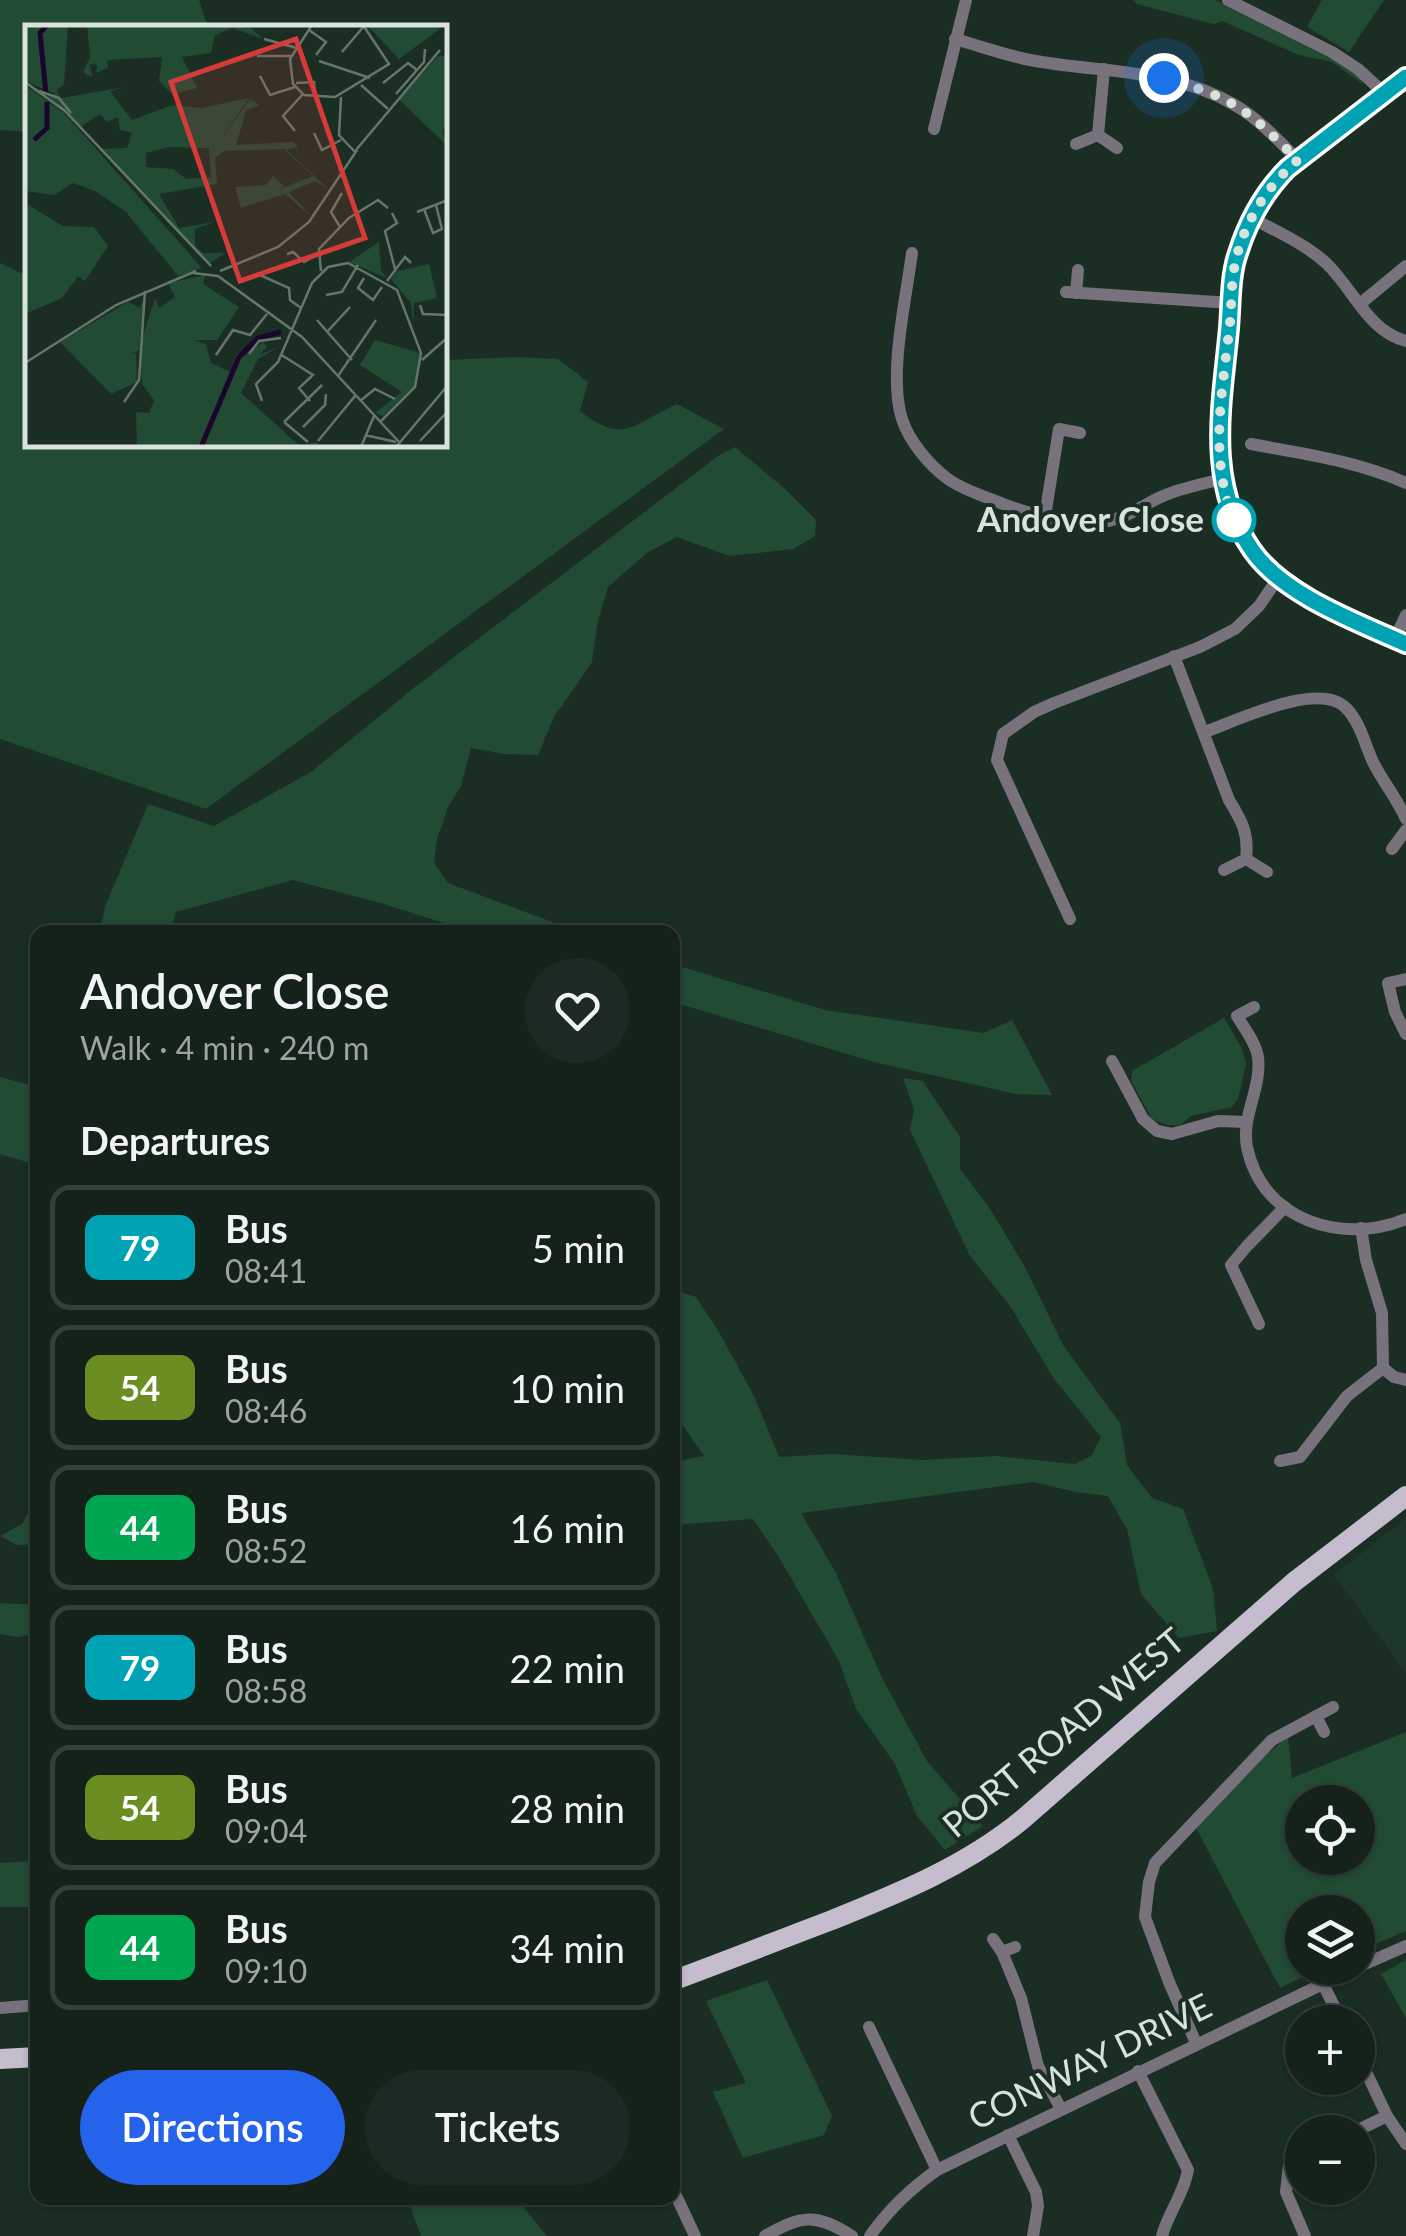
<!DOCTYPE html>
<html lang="en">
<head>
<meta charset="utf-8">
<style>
	body { margin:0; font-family:Lato,sans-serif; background:#1d2a23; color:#f1f3f6; height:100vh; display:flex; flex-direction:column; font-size:38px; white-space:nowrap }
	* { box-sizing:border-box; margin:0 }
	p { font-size:32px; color:#9da4a2 }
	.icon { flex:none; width:55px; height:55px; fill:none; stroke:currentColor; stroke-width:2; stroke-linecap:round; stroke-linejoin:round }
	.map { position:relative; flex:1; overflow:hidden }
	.side { position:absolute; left:30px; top:925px; width:650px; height:1280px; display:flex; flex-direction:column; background:#14221a; border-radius:20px; box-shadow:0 2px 8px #0004,0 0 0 2px #333f39 }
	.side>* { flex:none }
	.badge { padding:0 20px; border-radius:15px; font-size:35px; line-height:65px }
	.buttons { position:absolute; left:1285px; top:1785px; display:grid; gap:20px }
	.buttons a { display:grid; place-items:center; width:90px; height:90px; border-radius:50%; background:#14221a; box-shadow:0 2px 8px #0004,0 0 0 2px #333f39; font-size:50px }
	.you { position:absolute; width:50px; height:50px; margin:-25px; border:8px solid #fff; border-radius:50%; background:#1a73e8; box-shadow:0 0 0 15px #1a73e833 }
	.map>.badge { position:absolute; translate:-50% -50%; box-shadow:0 0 0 5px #fff }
	h2 { padding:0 50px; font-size:38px; line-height:90px }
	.round { display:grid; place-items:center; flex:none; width:105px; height:105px; border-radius:52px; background:#1d2a23 }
	.overview { display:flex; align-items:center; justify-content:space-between; height:170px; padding:0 50px }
	h1 { font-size:48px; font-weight:600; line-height:75px }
	.action { display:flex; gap:20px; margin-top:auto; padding:20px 50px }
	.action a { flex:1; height:115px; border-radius:60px; background:#2563eb; color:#fff; font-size:40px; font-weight:600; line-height:115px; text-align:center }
	.action a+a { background:#1d2a23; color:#f1f3f6 }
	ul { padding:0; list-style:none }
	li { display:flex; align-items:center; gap:30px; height:125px; margin:0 20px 15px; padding:0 30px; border:5px solid #333f39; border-radius:20px }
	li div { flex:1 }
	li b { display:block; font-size:38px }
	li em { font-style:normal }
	li .badge { min-width:110px; font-weight:700; text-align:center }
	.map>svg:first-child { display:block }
	.built { fill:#1d3728 }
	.green { fill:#224b34; fill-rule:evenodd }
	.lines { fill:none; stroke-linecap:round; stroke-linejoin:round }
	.minor { stroke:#77727b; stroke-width:12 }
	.primary { stroke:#c5bcce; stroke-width:20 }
	.line-casing { stroke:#fff; stroke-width:22 }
	.line { stroke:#00a3b4; stroke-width:15 }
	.walk { stroke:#d7e3db; stroke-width:10; stroke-dasharray:0 18 }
	.stop-dot { fill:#fff; stroke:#00a3b4; stroke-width:5 }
	.labels { text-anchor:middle; stroke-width:8; stroke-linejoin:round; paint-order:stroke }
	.stop-label { font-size:35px; font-weight:bold; fill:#d7e3db; stroke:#1b2e23; text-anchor:end }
	.street-label { font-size:35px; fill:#d7e3db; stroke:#1b2e23 }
	.inset-river { fill:none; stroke:#1c052a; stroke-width:5 }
	.inset-road { fill:none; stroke:#66766d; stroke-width:2.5 }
	.view { fill:#d63b3a; fill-opacity:0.15; stroke:#d63b3a; stroke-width:5 }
	.inset-edge { fill:none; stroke:#d7e3db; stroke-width:5 }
</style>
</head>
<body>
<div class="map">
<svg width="1406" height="2236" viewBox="0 0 1406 2236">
	<rect width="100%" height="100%" fill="#1b2e23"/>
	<polygon class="built" points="1406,1518 1406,1673 1334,1575"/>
	<g class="green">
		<polygon points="0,0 199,0 208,27 28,28 27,132 0,130"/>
		<polygon points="1133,0 1215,0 1258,18 1341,61 1365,82 1361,83 1332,62 1299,55 1222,21 1215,24 1209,23 1137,4"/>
		<polygon points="1322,0 1384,0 1349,52 1307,27"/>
		<path d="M0 263 27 276 28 445H445V360L518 357 558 359 588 382 580 411C624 446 634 423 677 404L724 429 206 809 0 739Z"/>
		<polygon points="735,447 785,489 816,520 815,536 793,549 729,556 677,537 648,552 608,587 597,625 592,662 554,717 538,755 505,754 471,748 461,786 448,807 437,839 434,863 448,883 579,932 472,932 384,904 293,880 176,912 170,932 100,932 105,907 148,804 214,826 311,772 415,687 718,456"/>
		<polygon points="672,964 825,1010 984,1033 1012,1020 1052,1095 1016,1094 874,1062 673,1002"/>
		<polygon points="1224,1018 1242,1048 1246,1064 1238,1099 1232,1107 1191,1116 1180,1125 1167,1125 1152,1119 1131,1081 1132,1071"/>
		<polygon points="0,1077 37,1087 37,1165 0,1154"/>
		<polygon points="903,1078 923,1081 960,1137 960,1169 989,1207 1025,1267 1063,1345 1120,1423 1127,1465 1152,1498 1183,1509 1213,1589 1217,1631 1179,1638 1141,1594 1127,1529 1108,1496 1076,1492 1033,1482 801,1513 835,1571 882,1678 927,1761 983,1826 945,1850 917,1816 895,1764 856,1709 839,1661 777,1554 753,1519 673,1525 673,1462 704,1456 673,1411 673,1290 696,1297 719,1332 754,1396 779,1457 833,1454 922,1460 996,1456 1075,1464 1091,1456 1101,1437 1054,1379 1010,1306 970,1256 910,1130 914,1110"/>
		<polygon points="37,1502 37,1544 17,1545 0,1536 22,1524 32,1506"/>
		<polygon points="0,1603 37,1605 37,1633 18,1637 0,1634"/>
		<path d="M1406 1732V1931L1358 1951V1912H1302V1968H1321L1280 1988 1194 1824 1204 1810 1288 1736 1292 1778ZM1302 1802H1358V1858H1302Z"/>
		<polygon points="37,1861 37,1907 0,1907 0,1863"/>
		<polygon points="1406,1960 1406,2018 1381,1974"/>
		<polygon points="767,1980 832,2116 824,2135 743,2158 713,2092 746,2083 706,2001"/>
		<polygon points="407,2198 516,2198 547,2236 421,2236"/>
	</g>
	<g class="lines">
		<g class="minor">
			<polyline points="1228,0 1332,52 1358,69 1385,94"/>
			<path d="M955 39C980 46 1005 55 1030 60 1098 73 1171 68 1233 104 1258 118 1278 140 1298 160"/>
			<path d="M1406 77 1288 168C1264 192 1248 221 1238 253 1229 278 1231 309 1228 336 1222 411 1206 484 1252 550 1284 595 1356 622 1406 644"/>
			<polyline points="934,129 966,0"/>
			<polyline points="1098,135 1117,148"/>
			<polyline points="1076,144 1098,135 1104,69"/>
			<path d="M1252 218C1277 232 1306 244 1327 264 1354 290 1368 331 1406 341"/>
			<path d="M912 253C906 299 888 376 902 419 909 441 929 465 948 479 962 489 980 495 996 501 1026 514 1076 527 1108 521 1129 517 1144 504 1163 496 1181 488 1203 484 1222 479"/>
			<polyline points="1066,292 1231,303"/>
			<polyline points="1076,293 1078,270"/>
			<polyline points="1360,304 1406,266"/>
			<path d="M1251 444C1304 454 1357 461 1406 483"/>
			<polyline points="1045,516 1059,429 1080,433"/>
			<polyline points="1395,639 1406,615"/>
			<path d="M1174 656 1229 800C1242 821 1249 834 1246 859L1224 870"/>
			<path d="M1205 732C1236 721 1319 680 1346 708 1361 723 1365 746 1374 764 1384 783 1397 799 1406 819"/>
			<polyline points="1392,849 1406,830"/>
			<polyline points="1246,859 1267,872"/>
			<polyline points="1070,919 997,760 1003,734 1034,712 1054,703 1200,647 1235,629 1259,606 1278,578"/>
			<polyline points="1406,979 1388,983 1395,1012 1406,1034"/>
			<path d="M1254 1007 1237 1016C1244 1028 1256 1043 1258 1057 1262 1088 1241 1116 1247 1147 1262 1221 1342 1245 1406 1219"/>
			<polyline points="1112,1061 1143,1119 1157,1131 1172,1134 1218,1121 1246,1122"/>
			<polyline points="1361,1228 1366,1260 1382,1313 1383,1368 1394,1377 1406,1380"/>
			<polyline points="1259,1324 1231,1265 1247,1246 1285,1207"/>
			<polyline points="1280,1461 1300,1457 1347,1396 1383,1368"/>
			<polyline points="1316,1716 1324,1732"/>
			<polyline points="993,1939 1002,1952 1015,1947"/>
			<polyline points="1002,1952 1021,1998 1038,2066 1061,2109"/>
			<polyline points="1358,1967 1406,1946"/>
			<polyline points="1322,1982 1342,2022"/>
			<polyline points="0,2008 38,2005"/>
			<polyline points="869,2027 937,2170"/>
			<polyline points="1196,2043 1169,1982 1145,1917 1149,1882 1155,1863 1272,1740 1333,1707"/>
			<polyline points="1358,2055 1387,2116 1406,2144"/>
			<path d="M1138 2071 1188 2170C1184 2194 1168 2213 1162 2236"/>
			<polyline points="1354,2132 1387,2116"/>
			<polyline points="1008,2135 1036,2192 1038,2206 1033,2236"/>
			<polyline points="1302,2158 1289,2165 1286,2192 1305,2236"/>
			<polyline points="672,2187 695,2236"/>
			<path d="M765 2236C802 2215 816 2213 852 2236"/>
			<path d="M870 2236C889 2209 910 2189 937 2170L1356 1968"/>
		</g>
		<g class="primary">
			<path d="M672 1981C726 1961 779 1940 832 1920 899 1893 966 1866 1023 1819L1294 1582 1406 1496"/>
			<polyline points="0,2059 38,2057"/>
		</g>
	</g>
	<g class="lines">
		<defs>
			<path id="line" d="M1406 77 1288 168C1264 192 1248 221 1238 253 1230 275 1231 304 1229 328 1222 405 1205 482 1252 550 1283 595 1357 622 1406 644"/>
		</defs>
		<use href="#line" class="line-casing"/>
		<use href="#line" class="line"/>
		<path class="walk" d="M1164 78C1186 85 1210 91 1231 103 1256 117 1277 140 1298 160 1269 184 1247 218 1237 255 1231 276 1232 301 1230 323 1223 388 1208 458 1234 520"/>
	</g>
	<circle class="stop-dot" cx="1234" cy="520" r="20"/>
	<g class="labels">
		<g class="stop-label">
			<text x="1204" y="532">Andover Close</text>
		</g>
		<g class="street-label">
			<text transform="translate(1064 1733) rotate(-40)" y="12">PORT ROAD WEST</text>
			<text transform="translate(1090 2062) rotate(-26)" y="12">CONWAY DRIVE</text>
		</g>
	</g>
	<g transform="translate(25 25)">
		<rect width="422" height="422" fill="#1b2e23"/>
		<path d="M0 0H43L39 60 31 65 36 73 100 62 85 66 107 95 148 80 177 83 224 73 189 124 225 74 235 80 221 86 211 120 268 117 273 122 262 125 304 165 290 156 264 167 287 192 260 169 216 183 210 162 241 160 248 151 260 162 288 151 259 124 199 126 190 133 192 159 134 169 154 203 189 197 170 204V221L178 228H200L183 239 74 124 102 123 107 108 95 105 93 92 82 97 75 89 55 102 21 69H31L0 56ZM144 122 184 123 186 152 161 154 148 144 121 142V128ZM62 0H223L238 14 207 3 190 10 186 28 157 32 172 63 147 69 134 56 137 32 82 35 83 43 71 48 72 40 65 39 67 52 58 47 65 32ZM342 0H413L416 3 374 34ZM413 31H422V100L417 105 422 121 374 74ZM0 60 40 89 177 243 153 251 101 187 70 166 48 158 29 170 0 166ZM0 178 38 201 69 202 83 221 60 256 53 251 37 273 0 289ZM354 217 356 245 362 253 324 237ZM404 239 412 273 389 278 388 300 386 278 366 254 372 246ZM180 250 178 259 214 282 192 315H169L181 319 186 338 205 347 212 328 220 331 238 317 242 322 234 330 255 321 233 334 216 368 275 421 291 417 296 422H112L111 387 124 388 129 375 117 359 115 325 106 329 111 328 112 357 86 369 35 317 103 277 115 283 119 272 114 324 130 273 134 283 150 272 143 258ZM350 315 395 328 389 361 358 391 350 388 377 367 335 340Z" fill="#224b34" fill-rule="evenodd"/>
		<path class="inset-river" d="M21 69 15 8 22 0M9 115 22 103V77M176 422 214 332 233 313 256 307"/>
		<path class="inset-road" d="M287 0 265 34 268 59 279 70 310 72 364 39 338 0M284 5 301 17 291 30M239 14 272 23M317 27 339 1M232 31H267M294 36 345 53M235 51 245 70 270 62M0 57 40 86 186 241M271 58 289 57 290 71M358 58 383 38 392 45M336 60 363 84M14 66 34 73 46 88M371 69 399 37 400 24M316 72 314 110 331 128M270 106 258 91 278 69M289 108 297 125 316 115M331 125 415 25M399 184 408 208 417 204 411 180M392 187 423 175M367 188 372 198 360 206 370 244M315 202 306 187 317 168M262 229 268 227 279 237 292 230M195 246 253 222 284 197 332 125M296 246 294 224 324 193 353 175 363 183M168 248 193 251 277 312 374 417M235 250 264 263 265 275 276 283M339 253 333 263 348 275 357 262M362 256 380 232 386 238M301 270 317 267 333 240M395 280 398 289 423 290M292 295 327 335M302 307 325 282M224 329 234 316 256 313M255 329 288 350 274 363 285 376M191 330 208 305 225 310 242 289M397 335 423 312M0 338 91 280 171 246M313 351 351 295M237 376 231 359 253 337 287 258 303 242 323 238 372 265 396 328 390 362 356 396M335 376 350 364 370 374M99 377 114 355 120 266M259 397 297 360M259 397 283 417M278 402 300 380 301 369M340 410 371 417M293 416 330 371M395 416 423 386M336 422 349 391M371 422 423 360"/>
		<path class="view" d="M271 14 340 213 215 256 146 57Z"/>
		<rect width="422" height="422" class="inset-edge"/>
	</g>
</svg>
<div class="buttons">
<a><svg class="icon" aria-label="locate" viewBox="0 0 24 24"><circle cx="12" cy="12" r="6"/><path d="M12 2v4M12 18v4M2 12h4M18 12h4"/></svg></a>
<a><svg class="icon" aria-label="layers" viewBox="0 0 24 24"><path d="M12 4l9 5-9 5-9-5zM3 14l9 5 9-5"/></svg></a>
<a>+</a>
<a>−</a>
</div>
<div class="you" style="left:1164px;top:78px"></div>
<section class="side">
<div class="overview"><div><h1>Andover Close</h1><p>Walk · 4 min · 240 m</p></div><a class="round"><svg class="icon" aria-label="heart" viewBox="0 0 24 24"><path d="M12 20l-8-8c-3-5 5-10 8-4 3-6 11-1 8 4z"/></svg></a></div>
<h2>Departures</h2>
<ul>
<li><span class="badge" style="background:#00a3b4;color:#fff">79</span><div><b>Bus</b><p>08:41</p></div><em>5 min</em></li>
<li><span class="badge" style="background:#6b8e23;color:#fff">54</span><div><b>Bus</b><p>08:46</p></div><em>10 min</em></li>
<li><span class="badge" style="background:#00a651;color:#fff">44</span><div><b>Bus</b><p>08:52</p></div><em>16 min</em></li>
<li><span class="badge" style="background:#00a3b4;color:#fff">79</span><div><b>Bus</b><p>08:58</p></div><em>22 min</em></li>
<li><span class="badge" style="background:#6b8e23;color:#fff">54</span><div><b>Bus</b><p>09:04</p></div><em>28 min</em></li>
<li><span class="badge" style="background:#00a651;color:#fff">44</span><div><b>Bus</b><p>09:10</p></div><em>34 min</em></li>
</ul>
<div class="action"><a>Directions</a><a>Tickets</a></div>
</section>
</div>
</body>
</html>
